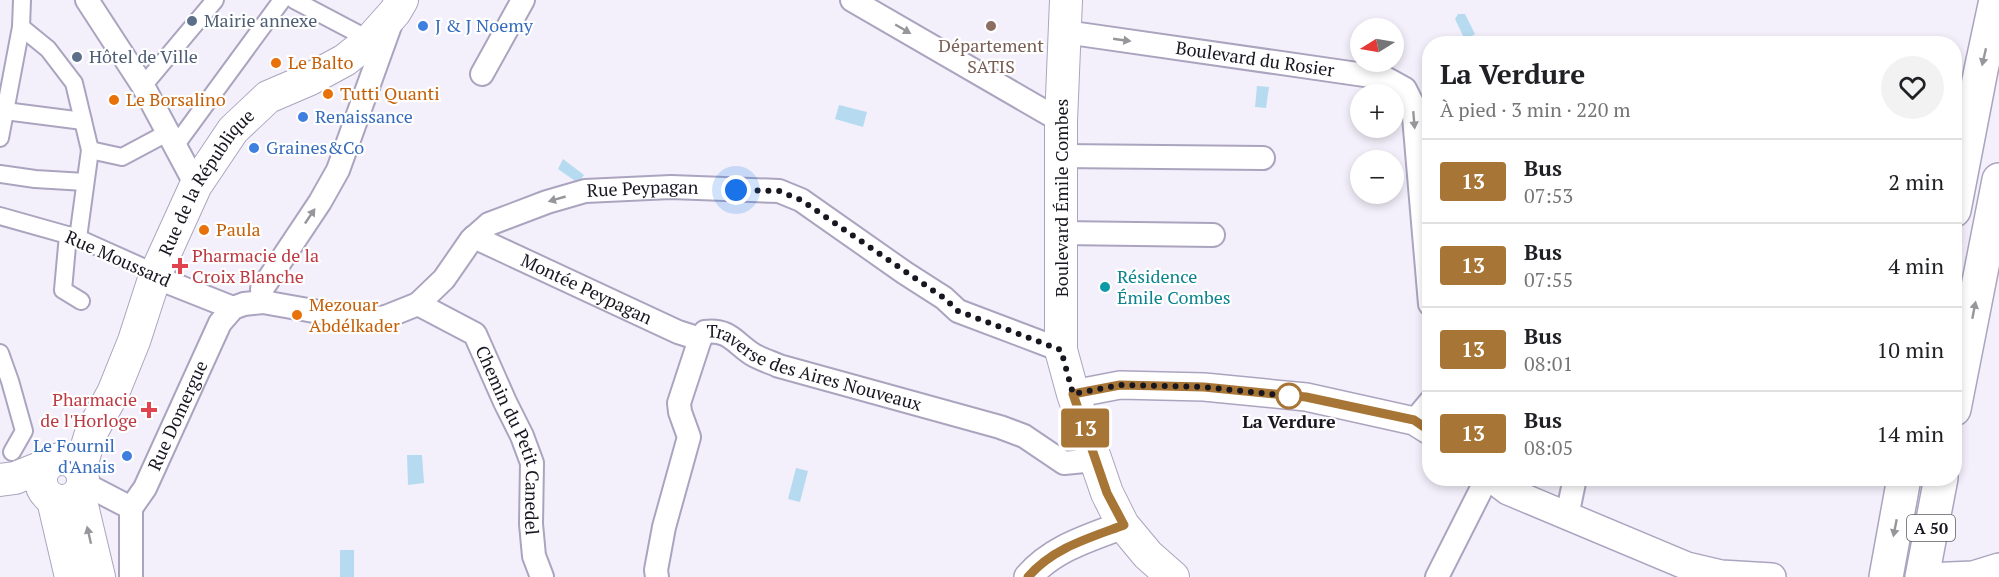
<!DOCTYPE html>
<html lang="fr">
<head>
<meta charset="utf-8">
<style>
	body { margin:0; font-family:"PT Serif",serif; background:#f2f2f2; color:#202124; height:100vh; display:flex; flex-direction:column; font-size:22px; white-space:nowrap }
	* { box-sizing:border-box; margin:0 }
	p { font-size:20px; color:#757577 }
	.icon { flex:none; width:33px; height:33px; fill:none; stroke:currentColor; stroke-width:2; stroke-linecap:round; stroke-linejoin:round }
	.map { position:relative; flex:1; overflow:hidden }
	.details { position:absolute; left:1422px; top:36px; width:540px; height:450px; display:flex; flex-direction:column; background:#fff; border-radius:24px; box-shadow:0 3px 9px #0003 }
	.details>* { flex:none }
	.badge { padding:0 12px; border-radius:4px; font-size:21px; line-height:39px }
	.needle { width:39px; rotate:259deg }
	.fabs { position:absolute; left:1350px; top:18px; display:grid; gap:12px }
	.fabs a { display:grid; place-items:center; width:54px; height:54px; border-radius:50%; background:#fff; box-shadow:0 3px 9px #0003; font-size:30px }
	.you { position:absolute; width:30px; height:30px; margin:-15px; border:4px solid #fff; border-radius:50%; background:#1a73e8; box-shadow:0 0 0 9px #1a73e833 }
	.map>.badge { position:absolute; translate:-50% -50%; box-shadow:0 0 0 3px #fff }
	.round { display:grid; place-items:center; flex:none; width:63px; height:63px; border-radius:32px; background:#f2f2f2 }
	.headline { display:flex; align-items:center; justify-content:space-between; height:102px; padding:0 18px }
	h1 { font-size:28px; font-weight:700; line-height:45px }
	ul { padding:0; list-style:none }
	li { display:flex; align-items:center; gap:18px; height:84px; padding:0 18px; border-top:2px solid #e0e0e0 }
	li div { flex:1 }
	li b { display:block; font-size:22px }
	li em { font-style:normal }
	li .badge { min-width:66px; font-weight:700; text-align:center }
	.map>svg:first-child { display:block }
	.water { fill:#b6daef }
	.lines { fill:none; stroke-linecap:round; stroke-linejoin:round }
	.pedestrian-casing { stroke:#aba4bf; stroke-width:20 }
	.minor-casing { stroke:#aba4bf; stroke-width:26 }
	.tertiary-casing { stroke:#aba4bf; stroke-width:30 }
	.secondary-casing { stroke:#aba4bf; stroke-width:34 }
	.motorway-casing { stroke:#aba4bf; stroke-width:36 }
	.pedestrian { stroke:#fff; stroke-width:16 }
	.minor { stroke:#fff; stroke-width:22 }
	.tertiary { stroke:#fff; stroke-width:27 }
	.secondary { stroke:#fff; stroke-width:32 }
	.motorway { stroke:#fff; stroke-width:33 }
	.oneway { fill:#98969b }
	.line-casing { stroke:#fff; stroke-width:14 }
	.line { stroke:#a77535; stroke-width:9 }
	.walk { stroke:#191620; stroke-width:6; stroke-dasharray:0 10.8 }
	.service-dot { fill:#5c6f8a; stroke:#fff; stroke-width:2 }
	.shop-dot { fill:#3f7fe0; stroke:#fff; stroke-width:2 }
	.education-dot { fill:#8d6e63; stroke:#fff; stroke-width:2 }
	.food-dot { fill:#e8710a; stroke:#fff; stroke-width:2 }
	.health-dot { fill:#e0444e; stroke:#fff; stroke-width:2 }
	.culture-dot { fill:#0f9aa8; stroke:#fff; stroke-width:2 }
	.stop-dot { fill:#fff; stroke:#a77535; stroke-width:3 }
	.labels { text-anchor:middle; stroke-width:4.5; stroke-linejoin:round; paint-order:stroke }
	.shield { fill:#fff; stroke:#5e5c63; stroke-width:1.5 }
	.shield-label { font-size:16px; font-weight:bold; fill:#191620 }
	.service-label { font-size:18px; fill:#4e5e75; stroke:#fff; text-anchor:start }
	.shop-label { font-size:18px; fill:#366cbe; stroke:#fff; text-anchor:start }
	.education-label { font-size:18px; fill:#785e54; stroke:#fff }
	.street-label { font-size:18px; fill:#191620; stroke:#fff }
	.food-label { font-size:18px; fill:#c56008; stroke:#fff; text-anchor:start }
	.health-label { font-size:18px; fill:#be3a42; stroke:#fff; text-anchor:start }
	.culture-label { font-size:18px; fill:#0d838f; stroke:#fff; text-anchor:start }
	.stop-label { font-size:18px; font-weight:bold; fill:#191620; stroke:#fff }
</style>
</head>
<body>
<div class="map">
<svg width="1999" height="577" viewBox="0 0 1999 577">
	<rect width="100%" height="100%" fill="#f3f0fb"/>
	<g class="water">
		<polygon points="1458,14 1465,14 1475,34 1465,40 1455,19"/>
		<polygon points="1257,86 1269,87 1266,108 1255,107"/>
		<polygon points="839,105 867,112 863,127 835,119"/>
		<polygon points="563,159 584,175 578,183 558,169"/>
		<polygon points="407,455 422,455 424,483 408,485"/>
		<polygon points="796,468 808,471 800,502 788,499"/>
		<rect x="340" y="550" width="14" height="27"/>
	</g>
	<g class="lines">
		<defs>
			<g id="pedestrian">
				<polyline points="294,0 370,40"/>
				<polyline points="21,27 48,49 74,83 90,150 78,238"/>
				<polyline points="143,86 215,0"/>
				<polyline points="5,111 83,121"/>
				<polyline points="0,138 21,27 22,0"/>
				<polyline points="175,146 282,0"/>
				<polyline points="90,150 122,157 167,133"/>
				<polyline points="0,174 35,179 85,182"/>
				<polyline points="0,216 78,238 156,273"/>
				<polyline points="68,235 63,290 81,301"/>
				<polyline points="0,353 10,381 24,431 12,452"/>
			</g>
			<g id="minor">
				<polyline points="87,0 143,86 196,185"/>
				<polyline points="852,0 1061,121"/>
				<path id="s1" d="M1065 32 1385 78 1405 89 1413 105 1430 304"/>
				<polyline points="482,74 523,0"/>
				<polyline points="1061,156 1263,158"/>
				<polyline points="1061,233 1213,235"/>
				<path id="s2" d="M474 237 678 332 700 339"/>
				<polyline points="156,273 170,283 233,308"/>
				<polyline points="263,302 262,289 320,202 338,170 391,23"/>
				<path id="s3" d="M418 304 475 334 505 402 522 436 532 463 531 524 534 556 542 577"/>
				<polyline points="1414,421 1430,402"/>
				<polyline points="83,483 131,508"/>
				<path id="s4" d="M131 508 145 488 220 323 233 308 244 304 263 302 325 313 383 318 418 304 444 279 471 240 489 224 547 202 585 191 671 187 779 191 801 200 905 273 944 298 958 311 1061 350"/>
				<polyline points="1567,516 1575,478"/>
				<polyline points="131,577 131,508"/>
				<path id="s5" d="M657 577 656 570 664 527 689 437 680 412 679 403 700 339 705 332C729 329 734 342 752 354 760 359 770 362 779 366L1000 427 1024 436 1064 463 1095 460"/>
				<polyline points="1437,577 1487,478"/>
			</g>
			<g id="tertiary">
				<polyline points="1073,394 1120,385 1204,387 1306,397 1414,421 1430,431"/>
				<polyline points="1491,478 1508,491 1687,566 1721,574 1772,577"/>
				<path d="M1028 577C1053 548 1089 538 1123 525"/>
				<polyline points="1926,577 1973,575 1999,567"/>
			</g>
			<g id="secondary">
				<polyline points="1066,0 1061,121 1061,350 1073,394 1107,493 1123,525 1148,555 1173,577"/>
				<circle cx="62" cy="480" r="21"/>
				<path id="s6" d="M80 469 91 433 113 393 134 341 156 273 196 185 233 130 268 97 310 79 345 60 370 40 395 12 402 0"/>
				<polyline points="0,480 15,478 45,466"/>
				<polyline points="79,493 99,577"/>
				<polyline points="53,500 71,577"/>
			</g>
			<g id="motorway">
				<polyline points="1954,210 1981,70 1996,0"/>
				<polyline points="1954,409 1999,180"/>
				<polyline points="1886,577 1904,478"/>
				<polyline points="1922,577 1941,478"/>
			</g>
		</defs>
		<use href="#pedestrian" class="pedestrian-casing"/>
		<use href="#minor" class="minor-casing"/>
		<use href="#tertiary" class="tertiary-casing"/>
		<use href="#secondary" class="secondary-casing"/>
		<use href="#motorway" class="motorway-casing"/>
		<use href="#pedestrian" class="pedestrian"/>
		<use href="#minor" class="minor"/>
		<use href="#tertiary" class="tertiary"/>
		<use href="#secondary" class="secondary"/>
		<use href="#motorway" class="motorway"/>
	</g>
	<defs><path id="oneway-solid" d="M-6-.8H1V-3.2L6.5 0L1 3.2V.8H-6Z" transform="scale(1.5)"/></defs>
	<g class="oneway">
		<use href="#oneway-solid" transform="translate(903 29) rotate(30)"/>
		<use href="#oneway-solid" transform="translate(1122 40) rotate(8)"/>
		<use href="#oneway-solid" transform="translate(1984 57) rotate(103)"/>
		<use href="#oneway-solid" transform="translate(1414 120) rotate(85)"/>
		<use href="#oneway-solid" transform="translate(557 199) rotate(164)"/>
		<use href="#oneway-solid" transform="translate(310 216) rotate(-56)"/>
		<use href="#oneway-solid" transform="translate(1974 310) rotate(-79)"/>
		<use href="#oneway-solid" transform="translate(1895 528) rotate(101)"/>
		<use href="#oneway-solid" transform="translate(89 535) rotate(-103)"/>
	</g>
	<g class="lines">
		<defs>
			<path id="line" d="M1028 577C1053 548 1089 538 1124 525L1107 493 1073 394 1120 385 1204 387 1306 397 1414 420 1430 431"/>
		</defs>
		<use href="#line" class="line-casing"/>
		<use href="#line" class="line"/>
		<polyline class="walk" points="736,190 779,191 801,200 944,298 958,311 1061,350 1073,394 1120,385 1204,387 1289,396"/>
	</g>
	<g class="service-dot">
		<circle cx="192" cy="21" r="6"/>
		<circle cx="77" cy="57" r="6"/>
	</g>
	<g class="shop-dot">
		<circle cx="423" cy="26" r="6"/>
		<circle cx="303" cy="117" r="6"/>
		<circle cx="254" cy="148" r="6"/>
		<circle cx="127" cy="456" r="6"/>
	</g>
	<circle class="education-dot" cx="991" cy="26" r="6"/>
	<g class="food-dot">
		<circle cx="276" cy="63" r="6"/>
		<circle cx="328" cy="94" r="6"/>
		<circle cx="114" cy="100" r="6"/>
		<circle cx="204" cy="230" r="6"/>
		<circle cx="297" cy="315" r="6"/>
	</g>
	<g class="health-dot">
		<path d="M177 257h6v6h6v6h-6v6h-6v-6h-6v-6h6z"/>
		<path d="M146 401h6v6h6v6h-6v6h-6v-6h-6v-6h6z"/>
	</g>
	<circle class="culture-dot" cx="1105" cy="287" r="6"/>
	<circle class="stop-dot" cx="1289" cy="396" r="12"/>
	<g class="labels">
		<rect class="shield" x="1907" y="515" width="48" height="26" rx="4.5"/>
		<g class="shield-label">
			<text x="1931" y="534">A 50</text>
		</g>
		<g class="service-label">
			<text x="204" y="27">Mairie annexe</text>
			<text x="89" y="63">Hôtel de Ville</text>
		</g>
		<g class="shop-label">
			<text x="435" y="32">J &amp; J Noemy</text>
			<text x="315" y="123">Renaissance</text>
			<text x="266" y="154">Graines&amp;Co</text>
			<text x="115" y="452" text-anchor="end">Le Fournil<tspan x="115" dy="21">d'Anais</tspan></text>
		</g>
		<g class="education-label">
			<text x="991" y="52">Département<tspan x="991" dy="21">SATIS</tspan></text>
		</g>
		<g class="street-label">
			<text dy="6" stroke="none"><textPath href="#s1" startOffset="192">Boulevard du Rosier</textPath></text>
			<text dy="6" stroke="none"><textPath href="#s6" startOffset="315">Rue de la République</textPath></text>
			<text dy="6" stroke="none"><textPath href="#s4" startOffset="682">Rue Peypagan</textPath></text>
			<text transform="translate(1062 198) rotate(-90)" y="6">Boulevard Émile Combes</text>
			<text transform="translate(118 259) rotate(24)" y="6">Rue Moussard</text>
			<text dy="6" stroke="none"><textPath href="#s2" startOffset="124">Montée Peypagan</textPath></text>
			<text dy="6" stroke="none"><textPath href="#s5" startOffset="372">Traverse des Aires Nouveaux</textPath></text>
			<text dy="6" stroke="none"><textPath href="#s4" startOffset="104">Rue Domergue</textPath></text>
			<text dy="6" stroke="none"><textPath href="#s3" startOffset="178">Chemin du Petit Canedel</textPath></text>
		</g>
		<g class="food-label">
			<text x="288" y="69">Le Balto</text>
			<text x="340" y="100">Tutti Quanti</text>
			<text x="126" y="106">Le Borsalino</text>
			<text x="216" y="236">Paula</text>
			<text x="309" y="311">Mezouar<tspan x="309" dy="21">Abdélkader</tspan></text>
		</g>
		<g class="health-label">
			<text x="192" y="262">Pharmacie de la<tspan x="192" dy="21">Croix Blanche</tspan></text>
			<text x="137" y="406" text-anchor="end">Pharmacie<tspan x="137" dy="21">de l'Horloge</tspan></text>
		</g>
		<g class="culture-label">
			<text x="1117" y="283">Résidence<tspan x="1117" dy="21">Émile Combes</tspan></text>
		</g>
		<g class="stop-label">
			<text x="1289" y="428">La Verdure</text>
		</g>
	</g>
</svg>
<div class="fabs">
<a><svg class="needle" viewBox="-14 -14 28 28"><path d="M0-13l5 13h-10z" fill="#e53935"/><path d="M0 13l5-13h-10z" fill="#757577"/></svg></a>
<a>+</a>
<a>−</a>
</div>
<div class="you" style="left:736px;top:190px"></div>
<b class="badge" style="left:1085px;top:428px;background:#a77535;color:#fff">13</b>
<section class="details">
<div class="headline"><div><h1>La Verdure</h1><p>À pied · 3 min · 220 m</p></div><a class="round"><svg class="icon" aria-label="heart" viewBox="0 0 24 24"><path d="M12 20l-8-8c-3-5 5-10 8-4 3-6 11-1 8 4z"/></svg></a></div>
<ul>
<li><span class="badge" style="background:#a77535;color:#fff">13</span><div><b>Bus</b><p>07:53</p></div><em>2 min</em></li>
<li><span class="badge" style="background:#a77535;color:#fff">13</span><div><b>Bus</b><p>07:55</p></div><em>4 min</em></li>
<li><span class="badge" style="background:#a77535;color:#fff">13</span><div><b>Bus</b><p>08:01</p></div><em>10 min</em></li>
<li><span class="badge" style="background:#a77535;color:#fff">13</span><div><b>Bus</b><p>08:05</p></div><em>14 min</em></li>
</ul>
</section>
</div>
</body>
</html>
